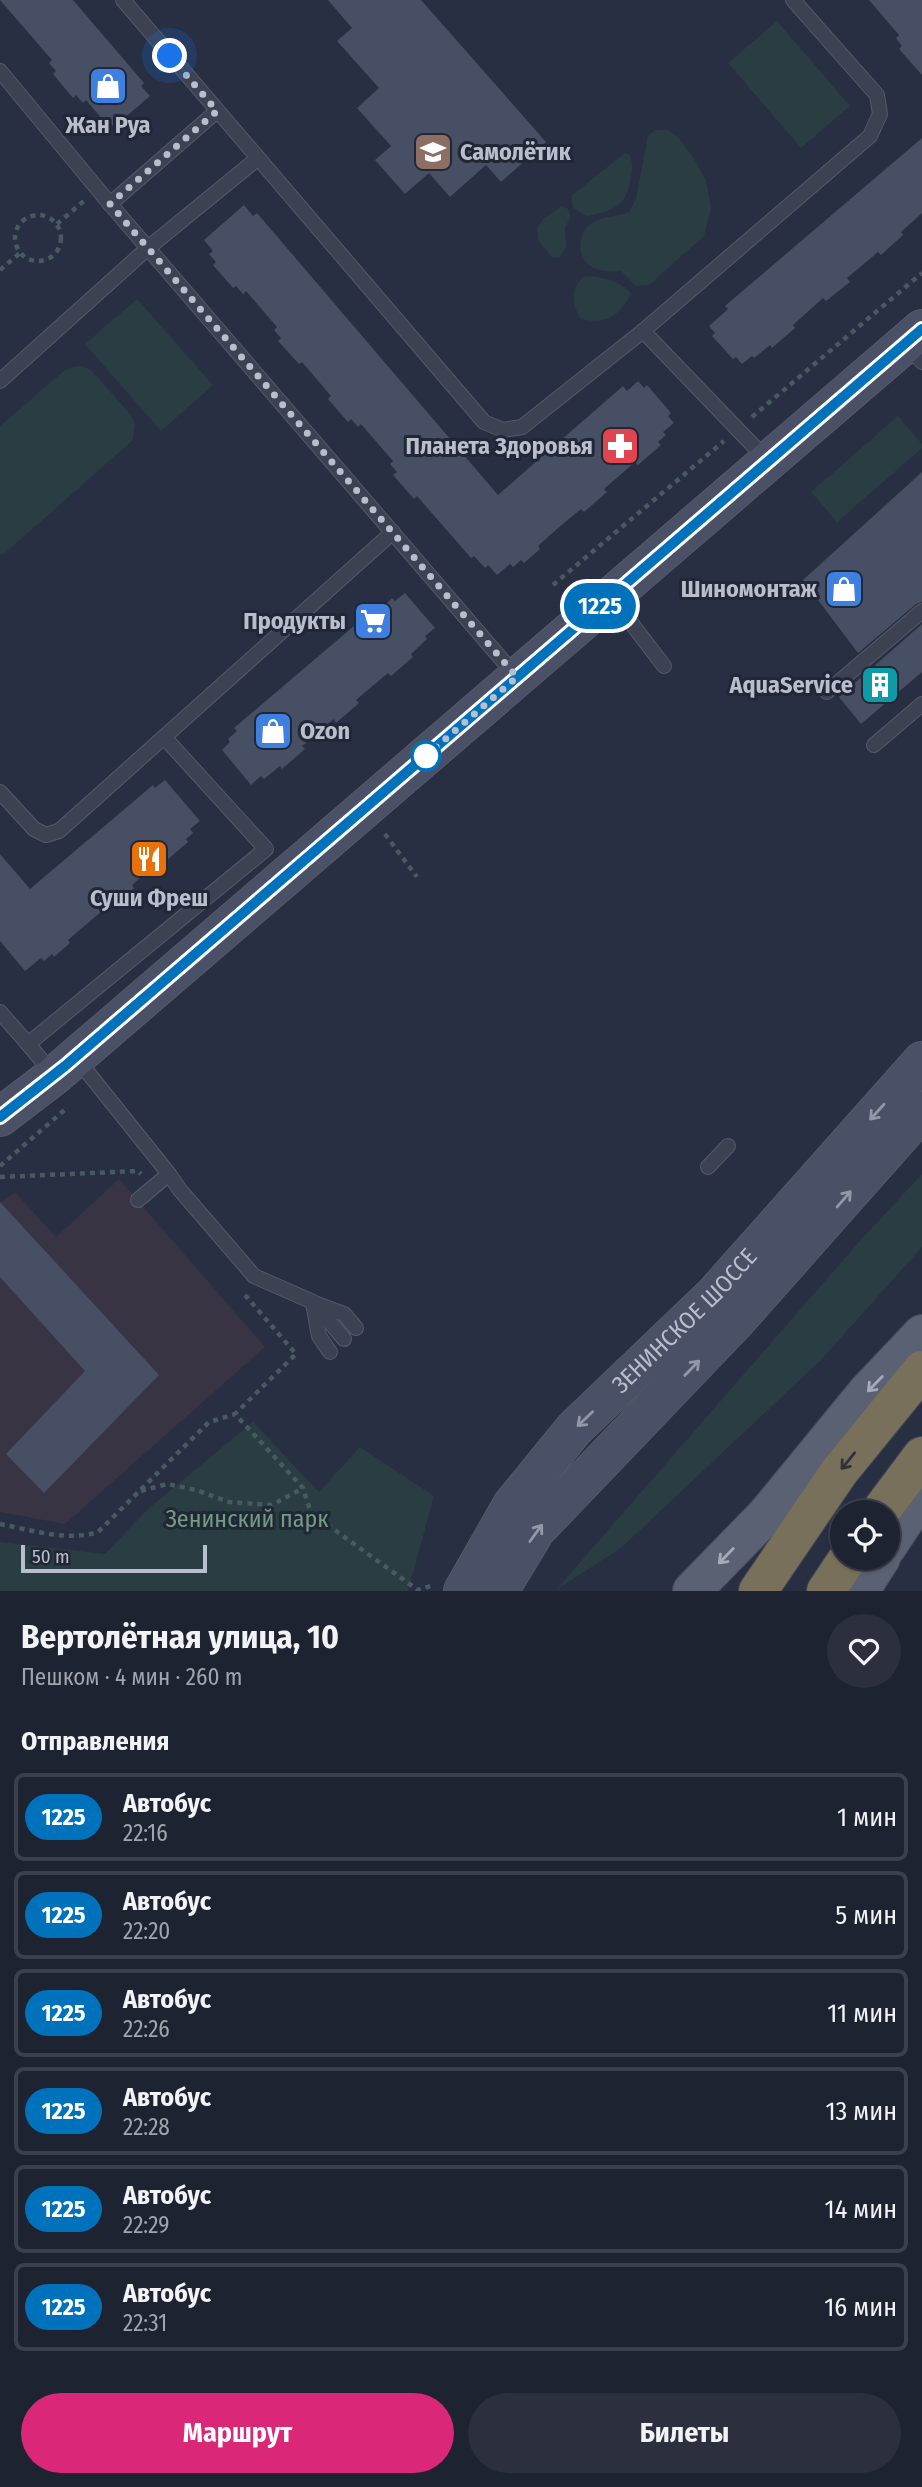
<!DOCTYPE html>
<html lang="ru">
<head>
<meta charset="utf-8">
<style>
	body { margin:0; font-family:"Fira Sans Condensed",sans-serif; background:#2b2f3e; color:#f1f3f6; height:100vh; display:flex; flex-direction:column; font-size:26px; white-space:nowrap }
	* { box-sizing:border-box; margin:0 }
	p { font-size:23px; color:#a1a4ac }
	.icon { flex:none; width:38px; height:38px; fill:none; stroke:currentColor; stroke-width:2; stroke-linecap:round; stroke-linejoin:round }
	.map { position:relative; height:1591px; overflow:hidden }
	.details { display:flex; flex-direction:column; background:#1e2332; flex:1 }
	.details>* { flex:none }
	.badge { padding:0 14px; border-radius:23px; font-size:24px; line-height:46px }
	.fabs { position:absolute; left:830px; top:1500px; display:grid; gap:14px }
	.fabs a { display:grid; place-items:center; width:70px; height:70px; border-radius:50%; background:#1e2332; box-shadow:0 2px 5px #0004,0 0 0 2px #3c404d; font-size:35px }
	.scale { position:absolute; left:21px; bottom:18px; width:186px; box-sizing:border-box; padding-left:7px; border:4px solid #b9becc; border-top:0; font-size:19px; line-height:24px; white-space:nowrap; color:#b9becc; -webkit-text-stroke:5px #212737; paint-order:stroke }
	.you { position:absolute; width:35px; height:35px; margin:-18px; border:5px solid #fff; border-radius:50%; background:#1a73e8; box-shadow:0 0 0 10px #1a73e833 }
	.map>.badge { position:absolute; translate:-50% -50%; box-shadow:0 0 0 4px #fff }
	h2 { padding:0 21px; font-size:26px; line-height:63px }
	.round { display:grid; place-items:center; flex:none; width:74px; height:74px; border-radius:37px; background:#2b2f3e }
	.headline { display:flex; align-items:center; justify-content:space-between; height:119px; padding:0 21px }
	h1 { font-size:33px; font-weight:700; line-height:52px }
	.cta { display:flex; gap:14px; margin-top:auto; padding:14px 21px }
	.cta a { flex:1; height:80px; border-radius:42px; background:#db2777; color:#fff; font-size:28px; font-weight:700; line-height:80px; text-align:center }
	.cta a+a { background:#2b2f3e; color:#f1f3f6 }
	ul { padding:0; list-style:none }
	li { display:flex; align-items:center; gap:21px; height:88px; margin:0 14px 10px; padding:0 7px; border:4px solid #3c404d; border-radius:10px }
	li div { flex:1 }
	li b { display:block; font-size:26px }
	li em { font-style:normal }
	li .badge { min-width:77px; font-weight:700; text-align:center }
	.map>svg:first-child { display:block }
	.medical { fill:#383443 }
	.green { fill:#2a3d43 }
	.building { fill:#474f64 }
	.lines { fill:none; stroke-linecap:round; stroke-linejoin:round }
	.lane-casing { stroke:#545a69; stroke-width:16 }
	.secondary-casing { stroke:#545a69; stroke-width:40 }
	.primary-casing { stroke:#464b5b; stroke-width:40 }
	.highway-casing { stroke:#444a59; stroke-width:40 }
	.path { stroke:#485a60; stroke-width:4.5; stroke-dasharray:5 5; stroke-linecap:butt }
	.lane { stroke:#3c4252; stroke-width:14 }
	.secondary { stroke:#4a5065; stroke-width:38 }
	.primary { stroke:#5a6172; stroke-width:38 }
	.highway { stroke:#78705a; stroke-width:38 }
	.oneway { stroke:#9298a8 }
	.oneway2 { stroke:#a6abba }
	.oneway3 { stroke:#2e323c }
	.line-casing { stroke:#fff; stroke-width:16 }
	.line { stroke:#0072bc; stroke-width:10 }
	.walk { stroke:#b9becc; stroke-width:7; stroke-dasharray:0 12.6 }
	.stop-dot { fill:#fff; stroke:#0072bc; stroke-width:3.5 }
	.labels { text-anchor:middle; stroke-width:6; stroke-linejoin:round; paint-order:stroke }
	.poi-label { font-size:24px; font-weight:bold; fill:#b9becc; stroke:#212737; text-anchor:end }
	.street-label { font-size:24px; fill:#b9becc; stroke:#212737 }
	.park-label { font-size:24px; fill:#719c81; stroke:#212737 }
</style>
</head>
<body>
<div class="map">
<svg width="922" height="1591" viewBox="0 0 922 1591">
	<rect width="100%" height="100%" fill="#282f42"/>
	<polygon class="medical" points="119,1179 265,1347 65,1524 0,1512 0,1203 15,1192 56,1237"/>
	<g class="green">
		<polygon points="777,21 850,106 801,148 728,63"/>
		<path d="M656 130H668L678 137 694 159 706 180 711 207 704 236 649 285 636 286 621 271C600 274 577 266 581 241 582 234 585 227 592 223 601 217 618 216 629 212L636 199 648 135Z"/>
		<path d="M625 153 629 154C634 164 632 171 630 182 626 208 610 211 587 216L573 208 571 196Z"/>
		<polygon points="562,206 568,209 571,217 565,227 566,247 560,257 553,258 538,240 537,229 543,219"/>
		<path d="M585 276C602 277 620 280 631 294 620 316 605 325 581 319 571 305 570 287 585 276Z"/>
		<polygon points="137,299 213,385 161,431 85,344"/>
		<polygon points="81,366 91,370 130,414 135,424 133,440 5,553 0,555 0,426 64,371 72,367"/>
		<polygon points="898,416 922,444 922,448 837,522 811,492"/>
		<polygon points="922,1174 922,1247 821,1360 621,1548 556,1590 858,1243"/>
		<polygon points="253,1422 319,1492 360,1447 434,1496 408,1591 0,1591 0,1542 105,1554 149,1508"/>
	</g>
	<g class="building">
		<polygon points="0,0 73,0 144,83 141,86 150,96 114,127 106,118 103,120 86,100 83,103 76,95 73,98 53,74 56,71 49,63 52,60"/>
		<polygon points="328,0 421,0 546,142 501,182 486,165 450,197 429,173 405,194 375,160 391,146 357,108 379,88 337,41 352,28"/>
		<polygon points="869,0 922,0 922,75 899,49 902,46 896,38 899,35"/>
		<polygon points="922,138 922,213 901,232 903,235 881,255 878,252 847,278 850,282 826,301 823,298 793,325 795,328 772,348 770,345 754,358 752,356 742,364 736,357 733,359 712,336 715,333 709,326 728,309 725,306"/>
		<polygon points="244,205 253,216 257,213 498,495 623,386 627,391 638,381 644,388 647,385 671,413 668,416 674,423 663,432 666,435 658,442 661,445 638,465 635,462 604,489 607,492 584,512 581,509 558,528 538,546 540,549 524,563 521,560 513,567 510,564 497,575 488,565 485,568 474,556 471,558 417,496 414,499 393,475 397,472 390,464 393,461 361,424 358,427 351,419 348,422 328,399 331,396 302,362 299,364 278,341 281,338 274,330 277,327 246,291 243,294 236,286 233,288 213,265 216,262 209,254 213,251 204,240"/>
		<polygon points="922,472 922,602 916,604 858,653 803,580"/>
		<polygon points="405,593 435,628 425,636 427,639 411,654 413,657 391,676 388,673 356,700 359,703 336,723 334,719 302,746 305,749 282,769 280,766 264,779 261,776 251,785 222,750 230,742 228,739 237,731 234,728 381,603 384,606 392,598 395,601"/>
		<polygon points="922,624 922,672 861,724 839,697"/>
		<polygon points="165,780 200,821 190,829 193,833 186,839 188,842 166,861 163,858 132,885 134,888 112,908 109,905 68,940 70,943 54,957 52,954 44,961 41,958 25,971 0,941 0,854 30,889 153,785 155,788"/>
		<polygon points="0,1202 159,1375 44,1493 6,1454 85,1371 0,1277"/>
	</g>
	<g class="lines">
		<defs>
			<g id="lane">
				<polyline points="123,0 484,422 503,430 522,427 643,331 767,460"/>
				<polyline points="0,71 110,204 516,676"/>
				<polyline points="110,204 217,111"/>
				<polyline points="643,331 870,136 880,114 877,95 793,0"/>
				<polyline points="906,344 922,362"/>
				<polyline points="0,381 148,248 257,159"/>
				<polyline points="612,598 664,666"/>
				<polyline points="827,692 922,611"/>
				<polyline points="874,745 922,704"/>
				<polyline points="0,792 34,829 46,835 59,831 164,737"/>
				<polyline points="0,1012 28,1044 266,849 164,737 393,532"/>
				<polyline points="28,1044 54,1075"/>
				<polyline points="77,1059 169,1174 138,1200"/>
				<polyline points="708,1167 728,1146"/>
				<polyline points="169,1174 180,1190 254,1276 313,1302 344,1339"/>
				<polyline points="313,1303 319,1336 330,1352"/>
				<polyline points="314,1303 344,1314 356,1328"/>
			</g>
			<g id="secondary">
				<polyline points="0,1117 55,1075 922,329"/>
				<path id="s1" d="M463 1591 512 1505 574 1429 714 1295 922 1061"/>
				<polyline points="499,1591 536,1530 736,1321 922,1111"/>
			</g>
			<g id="primary">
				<polyline points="887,1547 922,1494"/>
				<polyline points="692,1591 767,1514 867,1392 922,1334"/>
				<polyline points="860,1591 881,1558"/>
			</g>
			<g id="highway">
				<polyline points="880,1512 922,1456"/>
				<polyline points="758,1591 839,1472 922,1370"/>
				<polyline points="826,1591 848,1558"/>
			</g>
		</defs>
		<use href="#lane" class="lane-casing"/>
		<use href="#secondary" class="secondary-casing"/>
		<use href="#primary" class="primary-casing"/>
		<use href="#highway" class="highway-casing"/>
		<g class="path">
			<circle cx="38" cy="238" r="23"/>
			<polyline points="57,224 85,200"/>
			<polyline points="0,270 20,253"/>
			<polyline points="752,417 922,273"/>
			<polyline points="553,585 724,441"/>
			<polyline points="385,834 417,877"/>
			<polyline points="0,1166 68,1107"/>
			<polyline points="0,1177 138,1171 141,1174"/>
			<polyline points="245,1295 296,1354 235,1414 303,1488 311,1513 418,1590 434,1585"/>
			<polyline points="141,1491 167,1484 196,1490 229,1502 272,1505 303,1488"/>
			<path d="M0 1524C31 1530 68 1542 98 1532L209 1422 235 1414"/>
		</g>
		<use href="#lane" class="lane"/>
		<use href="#secondary" class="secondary"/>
		<use href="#primary" class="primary"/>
		<use href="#highway" class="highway"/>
	</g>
	<defs><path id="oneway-shaft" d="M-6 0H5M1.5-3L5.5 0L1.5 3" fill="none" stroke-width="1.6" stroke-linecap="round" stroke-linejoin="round" transform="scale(1.75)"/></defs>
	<g class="oneway">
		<use href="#oneway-shaft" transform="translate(877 1112) rotate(132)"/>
		<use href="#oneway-shaft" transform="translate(844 1199) rotate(-49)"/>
		<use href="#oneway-shaft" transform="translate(692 1368) rotate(-46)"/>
		<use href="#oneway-shaft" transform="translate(585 1419) rotate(136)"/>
		<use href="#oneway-shaft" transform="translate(536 1533) rotate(-54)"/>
	</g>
	<g class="oneway2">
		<use href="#oneway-shaft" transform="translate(875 1384) rotate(134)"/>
		<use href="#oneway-shaft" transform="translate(726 1556) rotate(134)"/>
	</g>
	<use class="oneway3" href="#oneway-shaft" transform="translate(848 1461) rotate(129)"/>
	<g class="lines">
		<defs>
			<polyline id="line" points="0,1117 65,1066 922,329"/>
		</defs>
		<use href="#line" class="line-casing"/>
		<use href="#line" class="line"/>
		<polyline class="walk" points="170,56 217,111 110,204 517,677 426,756"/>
	</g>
	<defs>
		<symbol id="shop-square" viewBox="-11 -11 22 22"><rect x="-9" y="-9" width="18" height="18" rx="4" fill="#3f7fe0" stroke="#212737"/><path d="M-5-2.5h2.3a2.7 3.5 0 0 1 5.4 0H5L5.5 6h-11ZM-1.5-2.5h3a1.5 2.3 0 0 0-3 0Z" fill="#fff"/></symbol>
		<symbol id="school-square" viewBox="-11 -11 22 22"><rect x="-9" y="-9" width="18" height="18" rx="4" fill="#8d6e63" stroke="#212737"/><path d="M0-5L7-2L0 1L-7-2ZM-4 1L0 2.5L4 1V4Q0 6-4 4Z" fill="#fff"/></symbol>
		<symbol id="pharmacy-square" viewBox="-11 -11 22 22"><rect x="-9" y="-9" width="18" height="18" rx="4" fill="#e0444e" stroke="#212737"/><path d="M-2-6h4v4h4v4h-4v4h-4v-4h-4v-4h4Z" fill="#fff"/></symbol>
		<symbol id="supermarket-square" viewBox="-11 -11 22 22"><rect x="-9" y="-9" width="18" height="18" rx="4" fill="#3f7fe0" stroke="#212737"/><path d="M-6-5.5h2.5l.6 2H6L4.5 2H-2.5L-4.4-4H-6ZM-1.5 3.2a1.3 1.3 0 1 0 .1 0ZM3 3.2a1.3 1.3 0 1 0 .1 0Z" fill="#fff"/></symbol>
		<symbol id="building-square" viewBox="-11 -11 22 22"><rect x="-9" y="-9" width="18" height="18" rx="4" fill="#0f9aa8" stroke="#212737"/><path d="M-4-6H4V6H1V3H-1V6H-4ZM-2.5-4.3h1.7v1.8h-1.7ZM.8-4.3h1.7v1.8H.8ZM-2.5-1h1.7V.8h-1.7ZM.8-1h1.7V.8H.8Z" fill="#fff"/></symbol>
		<symbol id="restaurant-square" viewBox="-11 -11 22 22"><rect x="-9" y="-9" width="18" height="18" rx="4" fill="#e8710a" stroke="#212737"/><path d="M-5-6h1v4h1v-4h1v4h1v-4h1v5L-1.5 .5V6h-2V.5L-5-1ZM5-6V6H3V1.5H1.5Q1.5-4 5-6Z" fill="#fff"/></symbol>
	</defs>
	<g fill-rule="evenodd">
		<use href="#shop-square" x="86" y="64" width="44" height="44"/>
		<use href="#school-square" x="411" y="130" width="44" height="44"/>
		<use href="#pharmacy-square" x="598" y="424" width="44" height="44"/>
		<use href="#shop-square" x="822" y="567" width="44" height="44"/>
		<use href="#supermarket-square" x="351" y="599" width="44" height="44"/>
		<use href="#building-square" x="858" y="663" width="44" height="44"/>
		<use href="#shop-square" x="251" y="709" width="44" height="44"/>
		<use href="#restaurant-square" x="127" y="837" width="44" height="44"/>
	</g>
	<circle class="stop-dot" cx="426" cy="756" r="14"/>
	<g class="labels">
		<g class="poi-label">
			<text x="108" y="133" text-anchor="middle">Жан Руа</text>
			<text x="460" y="160" text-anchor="start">Самолётик</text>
			<text x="593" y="454">Планета Здоровья</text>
			<text x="817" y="597">Шиномонтаж</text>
			<text x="346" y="629">Продукты</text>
			<text x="853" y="693">AquaService</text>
			<text x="300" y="739" text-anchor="start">Ozon</text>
			<text x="149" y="906" text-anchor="middle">Суши Фреш</text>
		</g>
		<g class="street-label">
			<text dy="8" stroke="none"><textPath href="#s1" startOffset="352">ЗЕНИНСКОЕ ШОССЕ</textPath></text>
		</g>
		<g class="park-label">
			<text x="247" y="1527">Зенинский парк</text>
		</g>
	</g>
</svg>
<div class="fabs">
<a><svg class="icon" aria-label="locate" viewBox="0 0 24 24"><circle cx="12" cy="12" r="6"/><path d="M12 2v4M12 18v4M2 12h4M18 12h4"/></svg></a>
</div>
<div class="scale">50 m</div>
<div class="you" style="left:170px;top:56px"></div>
<b class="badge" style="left:600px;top:606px;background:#0072bc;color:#fff">1225</b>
</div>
<section class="details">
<div class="headline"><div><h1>Вертолётная улица, 10</h1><p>Пешком · 4 мин · 260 m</p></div><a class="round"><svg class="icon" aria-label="heart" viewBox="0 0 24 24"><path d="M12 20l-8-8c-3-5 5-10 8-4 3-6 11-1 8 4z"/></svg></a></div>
<h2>Отправления</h2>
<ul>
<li><span class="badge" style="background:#0072bc;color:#fff">1225</span><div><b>Автобус</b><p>22:16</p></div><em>1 мин</em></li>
<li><span class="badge" style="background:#0072bc;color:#fff">1225</span><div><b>Автобус</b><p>22:20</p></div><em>5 мин</em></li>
<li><span class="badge" style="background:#0072bc;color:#fff">1225</span><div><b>Автобус</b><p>22:26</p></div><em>11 мин</em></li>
<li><span class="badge" style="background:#0072bc;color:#fff">1225</span><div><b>Автобус</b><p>22:28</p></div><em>13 мин</em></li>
<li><span class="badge" style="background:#0072bc;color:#fff">1225</span><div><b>Автобус</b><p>22:29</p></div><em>14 мин</em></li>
<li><span class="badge" style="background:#0072bc;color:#fff">1225</span><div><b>Автобус</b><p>22:31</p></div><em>16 мин</em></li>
</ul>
<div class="cta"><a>Маршрут</a><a>Билеты</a></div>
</section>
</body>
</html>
